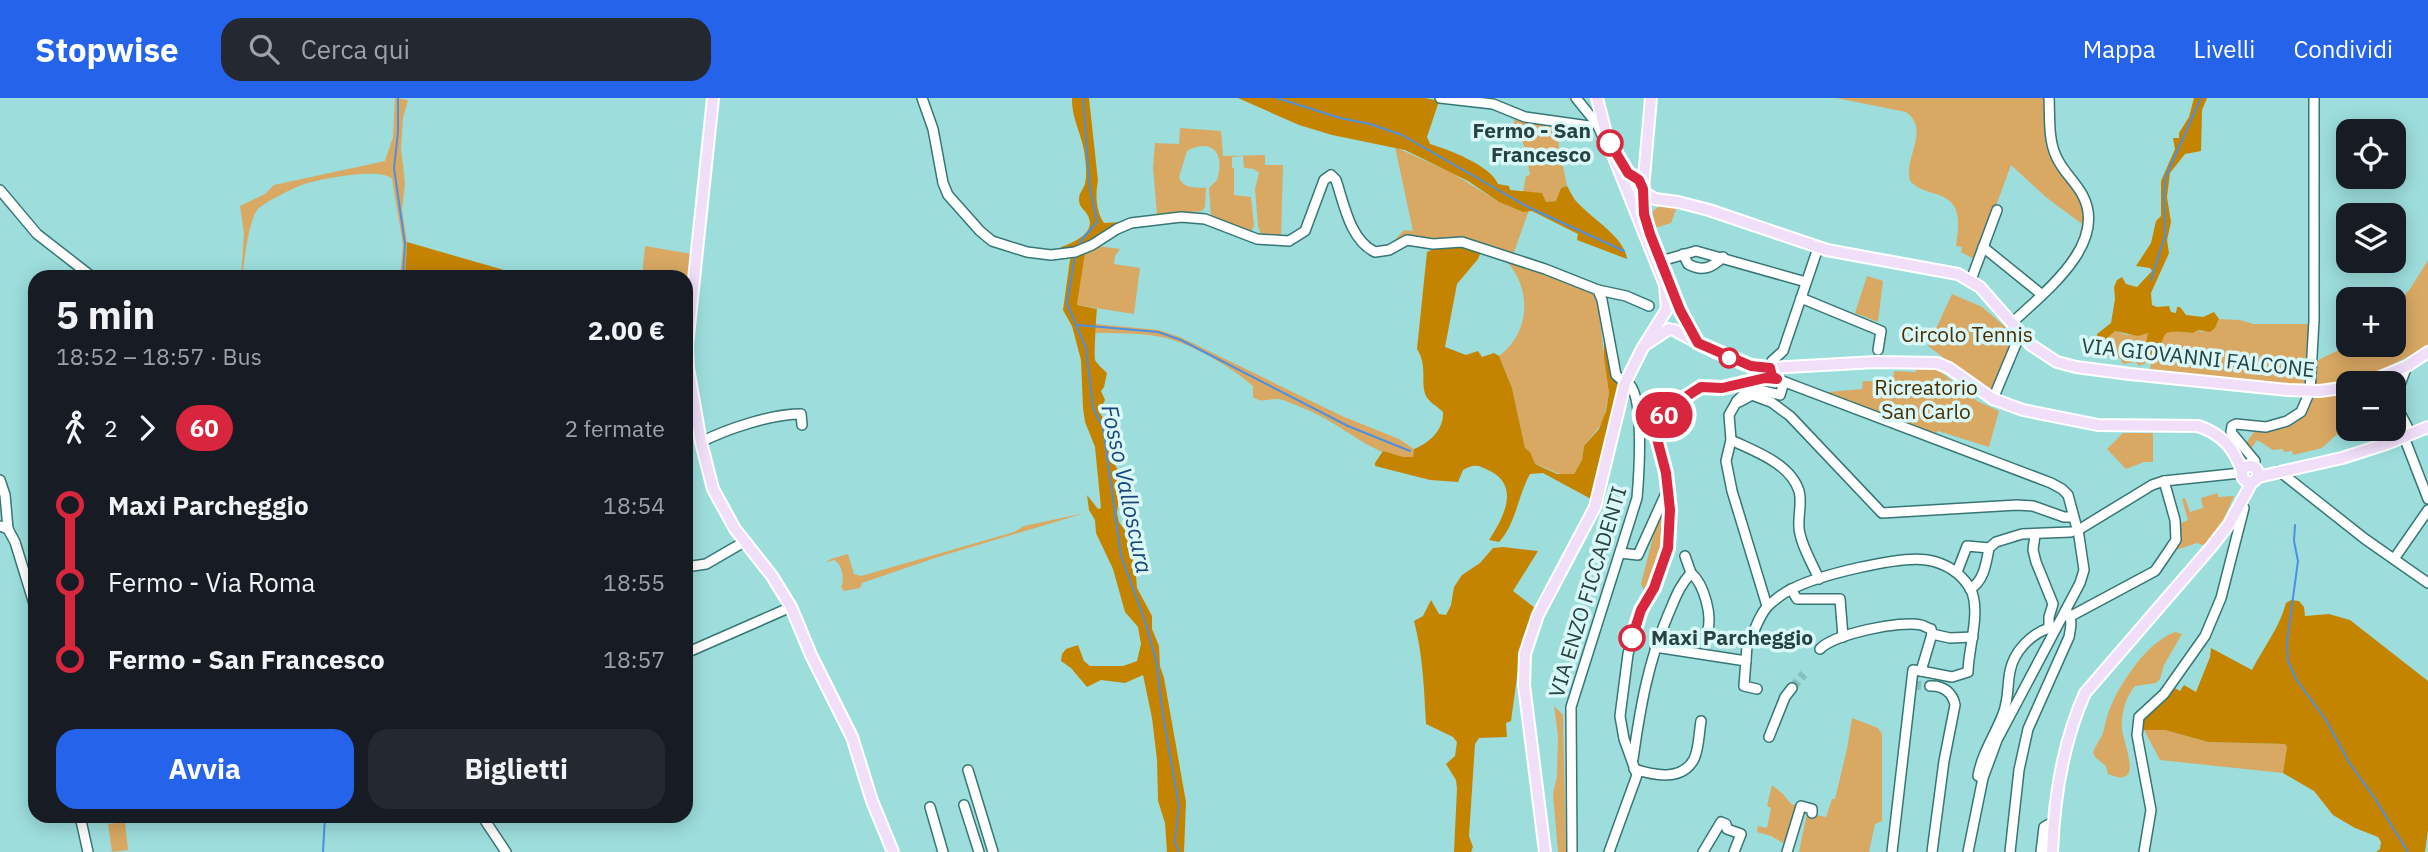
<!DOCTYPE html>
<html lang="it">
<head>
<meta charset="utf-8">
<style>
	body { margin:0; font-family:"IBM Plex Sans",sans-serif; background:#242831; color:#f1f3f6; height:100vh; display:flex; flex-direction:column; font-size:26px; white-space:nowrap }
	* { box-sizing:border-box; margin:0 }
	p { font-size:23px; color:#9ea1a6 }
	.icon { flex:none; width:38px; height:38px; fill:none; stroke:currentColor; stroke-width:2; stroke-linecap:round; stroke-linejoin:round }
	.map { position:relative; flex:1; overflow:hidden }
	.details { position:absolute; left:28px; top:172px; width:665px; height:553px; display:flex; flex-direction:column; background:#171b24; border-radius:21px; box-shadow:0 4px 18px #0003 }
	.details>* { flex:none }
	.badge { padding:0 14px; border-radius:23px; font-size:24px; line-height:46px }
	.fabs { position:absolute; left:2336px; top:21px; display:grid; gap:14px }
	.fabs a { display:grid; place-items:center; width:70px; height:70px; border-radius:14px; background:#171b24; box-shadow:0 4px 18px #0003; font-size:35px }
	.map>.badge { position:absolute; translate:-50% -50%; box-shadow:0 0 0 4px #fff }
	.legs { display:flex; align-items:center; gap:10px; height:77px; padding:0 28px; font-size:23px }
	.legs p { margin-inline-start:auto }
	.head { display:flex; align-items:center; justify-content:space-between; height:119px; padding:0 28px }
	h1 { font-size:38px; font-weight:800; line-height:52px }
	.button { display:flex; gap:14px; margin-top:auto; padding:14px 28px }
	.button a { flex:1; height:80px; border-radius:21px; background:#2563eb; color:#fff; font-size:28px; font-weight:800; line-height:80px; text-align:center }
	.button a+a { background:#242831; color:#f1f3f6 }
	ul { padding:0 28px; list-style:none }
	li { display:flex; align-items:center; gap:24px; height:77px; font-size:26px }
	li i { display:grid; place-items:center; width:10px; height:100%; margin:0 9px; background:currentColor }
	li i::after { content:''; width:18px; height:18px; margin:-9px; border:5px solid; border-radius:50%; background:#171b24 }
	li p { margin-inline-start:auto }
	li:first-child i { background:linear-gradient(#0000 50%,currentColor 0) }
	li:last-child i { background:linear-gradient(currentColor 50%,#0000 0) }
	header { display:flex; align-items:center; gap:42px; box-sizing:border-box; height:98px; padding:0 35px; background:#2563eb; color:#fff }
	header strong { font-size:33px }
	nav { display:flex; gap:38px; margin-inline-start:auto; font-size:24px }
	.search { width:490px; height:63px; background:#242831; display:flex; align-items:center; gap:18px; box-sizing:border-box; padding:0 24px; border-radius:21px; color:#9ea1a6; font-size:26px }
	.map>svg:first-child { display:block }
	.green { fill:#d9a863 }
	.forest { fill:#c58400 }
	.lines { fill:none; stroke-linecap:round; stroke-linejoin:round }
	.stream { stroke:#4d90e2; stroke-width:2 }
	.minor-tunnel { stroke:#86bfbe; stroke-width:9; stroke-dasharray:9 4.5; stroke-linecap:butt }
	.minor-casing { stroke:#377675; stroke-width:12 }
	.major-casing { stroke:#fff; stroke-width:14 }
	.minor { stroke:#fff; stroke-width:9 }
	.major { stroke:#f1dffa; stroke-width:10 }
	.line-1-casing { stroke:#fff; stroke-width:16 }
	.line-1 { stroke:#d7263d; stroke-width:10 }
	.stop-1-dot { fill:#fff; stroke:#d7263d; stroke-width:3.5 }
	.labels { text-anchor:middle; stroke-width:7; stroke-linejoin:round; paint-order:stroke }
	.stop-label { font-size:21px; font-weight:bold; fill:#284242; stroke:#d9f8f7; text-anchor:end }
	.park-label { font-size:21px; fill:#4a3002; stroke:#d9f8f7 }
	.street-label { font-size:21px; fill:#284242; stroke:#d9f8f7 }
	.water-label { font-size:23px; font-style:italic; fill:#19467b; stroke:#d9f8f7 }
</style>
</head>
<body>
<header>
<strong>Stopwise</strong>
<div class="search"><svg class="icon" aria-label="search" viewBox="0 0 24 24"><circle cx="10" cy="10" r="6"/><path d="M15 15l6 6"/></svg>Cerca qui</div>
<nav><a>Mappa</a><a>Livelli</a><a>Condividi</a></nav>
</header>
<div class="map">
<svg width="2428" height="754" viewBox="0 0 2428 754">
	<rect width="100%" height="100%" fill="#9ddedd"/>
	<g class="green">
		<path d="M395 0 408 2 403 20 401 50 405 85 402 112 407 144 405 178H400L403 147 392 81C382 69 318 81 302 87 295 89 264 105 259 110 248 120 245 163 242 178H241L244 135 240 108 265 96 274 87 385 63 393 39Z"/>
		<path d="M1836 0H2047L2049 39 2082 97 2087 126 2069 166 2066 162 2078 143 2082 126 2047 100 2011 67 1977 160 1974 161 1961 154 1962 149 1956 148C1959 125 1963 104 1936 96 1926 93 1918 91 1910 83 1903 60 1931 32 1906 14Z"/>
		<polygon points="1515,19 1552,25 1555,28 1567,88 1561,90 1556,103 1545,104 1542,95 1523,94 1526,78 1530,77 1525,50 1514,25"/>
		<path d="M1180 30 1221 33 1223 58 1265 57V67H1283L1281 139 1261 136 1258 128 1255 91 1259 75 1254 71 1244 70 1243 58 1232 59V70H1234V97L1251 99 1254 128 1251 134 1211 118 1209 90 1217 82C1219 76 1221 64 1218 58 1213 44 1196 47 1187 53L1179 79C1183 91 1195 89 1206 90L1205 109 1202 113 1157 117 1153 69 1155 45 1179 46Z"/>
		<polygon points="1395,49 1452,75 1499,104 1523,114 1529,112 1513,157 1464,142 1390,147 1404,132 1413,133"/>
		<polygon points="1662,106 1678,106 1671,125 1652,131 1653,113"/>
		<polygon points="645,148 692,156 686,216 686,178 642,178"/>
		<polygon points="1098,148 1120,151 1115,158 1114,166 1140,170 1134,216 1077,207 1085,155"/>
		<path d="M1509 162 1592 193 1598 206 1609 295 1603 324 1584 348 1582 362 1574 376C1557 379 1550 370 1535 366L1530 354 1525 350 1512 290 1499 258C1530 235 1532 193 1508 165Z"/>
		<path d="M2428 162V246C2405 263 2344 292 2315 286L2313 281 2315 264C2322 260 2346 248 2352 247 2365 244 2381 247 2394 247V207L2410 191Z"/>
		<polygon points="1867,178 1883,183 1878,224 1855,215"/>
		<polygon points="1952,196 1982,209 2016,238 1991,295 1928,248"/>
		<polygon points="2219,221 2240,222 2253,226 2312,226 2306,286 2293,287 2150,272 2151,263 2139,268 2136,264 2123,266 2120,260 2090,256 2088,249 2092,244 2102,244 2115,233 2127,237 2149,235 2147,247 2161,242 2163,237 2171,233 2193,235 2198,232 2202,234 2215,230"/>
		<path d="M1096 226 1159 232 1180 239 1342 318 1399 341 1414 351 1413 359C1384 365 1344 329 1318 317 1307 311 1295 307 1283 302 1271 298 1264 307 1253 299V288C1230 268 1186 242 1156 238 1136 235 1115 235 1095 235Z"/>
		<polygon points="1917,269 1937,271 1977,303 1999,313 1989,349 1938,333 1935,337 1817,295 1862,291 1863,283 1893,284 1894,273 1916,274"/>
		<path d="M2348 293 2349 331 2335 338 2322 350 2293 357 2292 353 2284 354 2283 351 2273 352 2257 342 2251 351 2246 345 2254 334C2270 332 2291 332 2302 319 2307 314 2309 306 2314 300Z"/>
		<polygon points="2123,335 2153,335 2153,364 2144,364 2126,371 2107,351"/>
		<polygon points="2218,395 2218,399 2234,398 2223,423 2206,448 2197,445 2173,453 2179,426 2188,422 2182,401 2185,400 2190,414 2203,410 2201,400"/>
		<path d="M1660 412H1665C1666 446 1662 466 1645 495L1641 486Z"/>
		<path d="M1085 415 938 459 862 485 860 490 844 493 841 489C845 481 842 466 834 462L825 465 831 461 848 456 854 476 861 478 1014 434 1024 428Z"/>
		<path d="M2175 534 2182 536 2164 567 2160 581 2156 585 2135 588C2125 600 2121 616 2122 631 2124 648 2145 692 2108 676L2106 668 2096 660 2093 655C2095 648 2100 642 2103 635 2105 628 2106 620 2109 613 2119 586 2147 544 2175 534Z"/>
		<polygon points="1554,608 1563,617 1566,754 1558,754 1553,696 1557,678 1558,638"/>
		<polygon points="1852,620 1878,630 1882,636 1882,723 1875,726 1869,754 1799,754 1807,715 1826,719 1832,701 1835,701 1847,651"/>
		<polygon points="2144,632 2165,632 2208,644 2285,646 2287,649 2283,675 2160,662"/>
		<polygon points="1772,687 1783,696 1791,706 1800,708 1788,748 1771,738 1757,734 1758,728 1767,730 1771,710 1767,708"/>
		<polygon points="125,724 128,752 112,754 108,726"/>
	</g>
	<g class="forest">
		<path d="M1072 0H1089L1098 83C1095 96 1096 114 1104 125L1122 124 1082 148 1062 151 1061 149C1075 144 1098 134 1087 116 1083 110 1079 109 1079 101 1079 95 1083 92 1085 86 1087 78 1086 67 1085 59 1083 38 1071 20 1072 0Z"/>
		<path d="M1238 0H1425L1439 3 1427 39 1430 46C1449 52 1490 67 1498 86L1509 88 1510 92 1542 95 1546 104 1556 103 1561 90 1567 88C1571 95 1574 102 1580 107 1594 122 1625 140 1627 161L1577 142 1578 136 1532 113 1523 114 1499 104 1468 83 1405 52 1332 37 1299 27Z"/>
		<path d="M2194 0H2207L2202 12 2201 53 2185 56 2170 75 2167 99 2171 124 2167 142 2169 155 2151 195 2152 207 2157 209 2169 208 2171 214 2176 215 2177 209H2180L2186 217 2203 219 2214 214 2219 221 2215 230 2210 234 2198 232 2193 235C2152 231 2173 237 2152 257L2146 256 2145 251 2148 235 2138 238 2115 233 2105 242 2098 244 2097 236 2111 225 2115 201 2114 189 2117 182 2122 179 2126 186 2137 189 2152 173 2150 170 2136 168 2151 145 2156 123 2161 118V83L2175 51 2173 40H2179V35L2189 19Z"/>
		<polygon points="407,144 521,177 521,178 405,178"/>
		<path d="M1448 145 1482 151 1478 161 1457 186 1445 249 1466 257 1478 253 1482 259 1494 255 1499 258 1512 290 1525 350 1530 354 1535 366 1557 376H1574L1582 362 1584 348 1599 331 1606 313 1609 295 1604 259V242L1612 277 1620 287 1591 401 1543 375 1530 376C1518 397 1516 426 1499 444L1489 442C1504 419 1521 387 1488 372 1477 367 1475 366 1463 372L1458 384 1430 382 1375 368V365L1383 353 1403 359H1413L1414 351C1429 345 1444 332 1443 314 1438 309 1429 304 1426 298 1420 284 1428 268 1417 251L1427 154Z"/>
		<path d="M1085 155 1077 207 1097 211C1096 218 1094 260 1095 262 1097 266 1104 272 1107 275L1104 289 1101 293 1105 302 1099 314 1110 329V340L1115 351V367L1122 379 1117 415 1119 424 1129 438V455L1135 465 1137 490 1152 518V531L1159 548 1160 568 1164 580 1186 704 1184 754H1167L1165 725 1158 703 1157 662 1152 620 1143 577 1125 585 1101 582 1087 589 1071 570 1061 563 1062 556 1066 551 1078 547 1084 563 1090 568H1123L1137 563 1141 546 1138 529 1125 514 1113 471 1096 435 1095 422 1089 412 1087 397 1098 411 1101 410 1095 349 1085 324 1083 310 1081 262 1072 228 1063 212 1070 162 1072 158Z"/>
		<path d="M1503 449 1538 453 1513 493 1535 510 1522 542 1511 623 1506 625 1507 639 1479 640 1475 646 1469 738 1473 749 1471 754H1454L1457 690 1456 682 1446 666 1455 658 1457 644 1453 639 1426 626C1424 591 1423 557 1414 523L1423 518 1431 502 1439 516 1446 517 1451 507 1454 489 1462 477 1480 465 1493 450Z"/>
		<path d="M2291 502 2299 503 2304 509 2305 518 2329 516 2350 522 2428 583V732L2425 754H2376L2380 751 2381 744 2378 739 2355 730 2333 717 2314 693 2283 675 2287 649 2285 646 2208 644 2165 632H2144L2140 627V620L2173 589 2180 593 2184 587 2196 594 2210 559 2211 550 2252 572C2263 550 2280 529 2286 505Z"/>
	</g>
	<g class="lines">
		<g class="stream">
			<polyline points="398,0 398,34 394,70 405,146 403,178"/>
			<polyline points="1277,0 1340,20 1370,26 1402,37 1528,109 1624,153"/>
			<polyline points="1080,144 1097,124 1090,91 1083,0"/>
			<polyline points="1075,159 1067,205 1086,250 1093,310 1103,329 1121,458 1145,523 1156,562 1163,617 1179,708 1175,744 1179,754"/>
			<polyline points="2151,182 2165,138 2164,94 2166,78 2201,0"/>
			<polyline points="1078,227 1158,234 1181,242 1348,328 1410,353"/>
			<polyline points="2295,427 2294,443 2298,463 2287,544 2288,563 2296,581 2326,622 2350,666 2374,699 2408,754"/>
			<polyline points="323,754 325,718"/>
		</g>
		<g class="minor-tunnel">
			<polyline points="1912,587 1930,588"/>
			<polyline points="1792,590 1804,576"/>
		</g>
		<defs>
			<g id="minor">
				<path d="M922 0 933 31 943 85 948 97 980 133 992 143 1027 154 1051 157 1075 154 1092 147 1117 131 1131 125 1181 119 1205 121 1257 141 1289 143 1305 133 1324 82 1331 77 1336 82C1344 106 1350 142 1375 154L1389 152 1407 142 1433 146 1462 144 1545 171 1598 192 1602 202 1616 277 1625 285"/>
				<polyline points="1440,0 1493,6 1525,19 1589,28"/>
				<polyline points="1576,0 1597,26 1603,39"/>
				<polyline points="0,92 37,136 91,178"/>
				<polyline points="1983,149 2041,196"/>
				<path d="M1683 156 1688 166C1702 174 1712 170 1723 159"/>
				<polyline points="1661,163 1696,153 1806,184"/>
				<polyline points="1971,182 1997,112"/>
				<polyline points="1598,192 1626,198 1649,208"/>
				<polyline points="1801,200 1881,233 1878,252"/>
				<path d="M2013 224C2043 195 2108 147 2083 98 2076 84 2062 73 2056 58 2048 41 2050 18 2049 0"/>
				<polyline points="1751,269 1765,280 1777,281 2051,385 2062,391 2068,397 2079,438 2084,472 2080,485 1997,642 1983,680 1968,754"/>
				<polyline points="1771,275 1772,263 1783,253 1818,150"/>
				<polyline points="1993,301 2021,234"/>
				<polyline points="1737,303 1739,304 1752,297 1771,304 1790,318 1882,415 2017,407 2033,408 2064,419 2073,419"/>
				<polyline points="2396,307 2411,336"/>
				<polyline points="2399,310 2397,295 2407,268"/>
				<polyline points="2404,339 2428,401"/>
				<path d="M1731 342C1754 353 1790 365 1799 393 1803 406 1796 423 1800 436 1803 451 1813 467 1819 481"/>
				<path d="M701 344C727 331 771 316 801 316L802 327"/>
				<polyline points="2252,368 2255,363 2231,334 2232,328 2236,326 2266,329 2287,323 2301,314 2310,293 2314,222 2314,0"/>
				<polyline points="2279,373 2365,441 2428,485"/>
				<polyline points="0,382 5,397 8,431"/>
				<polyline points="0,428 8,431 15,444 35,509"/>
				<polyline points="2080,431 2152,387 2164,383 2241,375"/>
				<polyline points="2035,437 2033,452 2036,464 2053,506 2049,519 2049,530 2054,529"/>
				<polyline points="1620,455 1638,457 1667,393"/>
				<polyline points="2394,461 2428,412"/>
				<polyline points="686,469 706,466 744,444"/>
				<polyline points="1957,474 1967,448 1989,450 1996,444 2022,436 2071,434"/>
				<path d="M1691 475C1704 486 1713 518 1707 535"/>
				<polyline points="1791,491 1797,501 1840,501 1843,539"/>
				<path d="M1970 491C1984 483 1986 466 1989 450"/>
				<polyline points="1767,508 1732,393 1726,363 1731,342 1729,317 1737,303 1747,293 1756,291 1780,297 1784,284"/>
				<polyline points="2071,518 2155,473 2168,454 2176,442 2175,422 2164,383"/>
				<polyline points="1932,536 1950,540 1973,539"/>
				<polyline points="1655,549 1746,563"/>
				<path d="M1820 551C1833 536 1902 522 1921 527 1923 527 1929 531 1931 531L1932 536"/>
				<polyline points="686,555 791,509"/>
				<path d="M1930 588C1943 587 1953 595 1955 607L1944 663 1932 754"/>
				<path d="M1757 591 1744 588 1747 548C1754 536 1759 515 1770 506 1776 501 1784 494 1792 491 1816 478 1900 457 1927 462 1945 465 1960 474 1970 490 1982 512 1968 551 1968 574L1952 579 1921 573"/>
				<polyline points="1769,639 1785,599 1792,590"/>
				<path d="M1633 661C1640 611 1648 564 1668 517 1676 499 1678 490 1691 475L1685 458"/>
				<path d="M1634 671C1653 677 1682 684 1694 661 1699 651 1699 634 1701 623"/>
				<polyline points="968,672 993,754"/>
				<path d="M1978 678C1982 655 1995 637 2003 616 2009 601 2007 588 2010 573 2014 553 2031 536 2049 530"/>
				<polyline points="964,707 979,754"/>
				<polyline points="930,709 943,754"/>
				<polyline points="80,718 88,754"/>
				<polyline points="482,718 506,754"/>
				<path d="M1572 754 1571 609 1637 400C1639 377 1644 303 1630 287"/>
				<polyline points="1609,754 1637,677 1624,641 1620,618 1628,556 1641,512 1660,475 1668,450 1670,412 1666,375 1654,329 1676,305 1701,289 1722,290 1765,280"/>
				<polyline points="1703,754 1721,724 1726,726 1727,731 1741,736 1734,754"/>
				<polyline points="1787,754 1801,708 1812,711 1812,715"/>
				<polyline points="1892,754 1913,572 1921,573 1932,536"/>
				<path d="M2010 754 2019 672 2028 631 2069 539C2071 528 2073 521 2066 512"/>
				<polyline points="2041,754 2044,729 2053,724"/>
				<polyline points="2144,754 2151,712 2137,637 2139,619 2164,596 2205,538 2221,500 2244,410 2239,406"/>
			</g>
			<g id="major">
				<polyline points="713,0 687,248 688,270 701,344 713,391 735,431 772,478 791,509 811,557 852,639 872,703 893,754"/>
				<polyline points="1619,63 1627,75 1639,82 1645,95 1644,116 1648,130"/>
				<polyline points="1643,91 1651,0"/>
				<polyline points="1645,95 1655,101 1678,104 1709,112 1827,152 1958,176 1980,189 2031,247 2057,264 2076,269 2130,276 2288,292 2320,293 2348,289"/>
				<polyline points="1670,187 1680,212 1698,245"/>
				<path d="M1674 232 1713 253 1751 269 1770 270 1876 264 1937 265 1949 270 1993 301 2023 312 2098 327 2198 328C2222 336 2234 350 2242 373"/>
				<polyline points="1648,245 1669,231"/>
				<polyline points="2366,285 2407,268 2428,254"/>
				<circle cx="2250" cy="376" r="8"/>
				<polyline points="2258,379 2342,360 2386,346 2428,329"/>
				<polyline points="1545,754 1524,587 1525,556 1538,517 1595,409 1625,285 1642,251 1667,211 1665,187 1609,47 1597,0"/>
				<path d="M2052 754C2054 702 2063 644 2085 595L2212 448 2229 426 2252 384"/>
			</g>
		</defs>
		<use href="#minor" class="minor-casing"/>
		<use href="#major" class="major-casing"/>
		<use href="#minor" class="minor"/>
		<use href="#major" class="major"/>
	</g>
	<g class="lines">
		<defs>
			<polyline id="line-1" points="1610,45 1628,75 1639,82 1643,91 1644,116 1650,136 1680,212 1698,245 1751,268 1770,270 1772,278 1777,281 1765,280 1722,290 1701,289 1676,305 1654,329 1666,375 1670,412 1668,450 1654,490 1641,512 1632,540"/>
		</defs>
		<use href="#line-1" class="line-1-casing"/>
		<use href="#line-1" class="line-1"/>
	</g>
	<g class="stop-1-dot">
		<circle cx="1610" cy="45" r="12"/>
		<circle cx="1729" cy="260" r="9"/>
		<circle cx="1632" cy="540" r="12"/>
	</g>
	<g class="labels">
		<g class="stop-label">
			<text x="1591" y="40">Fermo - San<tspan x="1591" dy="24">Francesco</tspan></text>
			<text x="1651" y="547" text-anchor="start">Maxi Parcheggio</text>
		</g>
		<g class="park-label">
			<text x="1967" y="244">Circolo Tennis</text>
			<text x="1926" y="297">Ricreatorio<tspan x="1926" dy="24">San Carlo</tspan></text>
		</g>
		<g class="street-label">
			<text transform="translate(2198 260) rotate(6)" y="7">VIA GIOVANNI FALCONE</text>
			<text transform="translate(1588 494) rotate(-73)" y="7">VIA ENZO FICCADENTI</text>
		</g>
		<g class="water-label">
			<text transform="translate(1127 391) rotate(78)" y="8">Fosso Valloscura</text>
		</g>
	</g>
</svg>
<div class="fabs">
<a><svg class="icon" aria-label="locate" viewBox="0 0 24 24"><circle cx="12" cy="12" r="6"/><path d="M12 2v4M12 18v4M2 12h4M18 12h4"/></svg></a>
<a><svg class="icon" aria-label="layers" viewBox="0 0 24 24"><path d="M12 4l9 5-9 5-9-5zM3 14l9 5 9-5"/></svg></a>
<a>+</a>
<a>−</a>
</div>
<b class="badge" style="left:1664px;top:317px;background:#d7263d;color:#fff">60</b>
<section class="details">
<div class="head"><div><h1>5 min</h1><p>18:52 – 18:57 · Bus</p></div><b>2.00 €</b></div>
<div class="legs"><svg class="icon" aria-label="walk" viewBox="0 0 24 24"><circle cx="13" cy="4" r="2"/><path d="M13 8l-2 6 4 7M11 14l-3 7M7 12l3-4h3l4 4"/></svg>2<svg class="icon" aria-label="forward" viewBox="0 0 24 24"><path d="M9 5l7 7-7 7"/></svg><b class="badge" style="background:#d7263d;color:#fff">60</b><p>2 fermate</p></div>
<ul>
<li><i style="color:#d7263d"></i><b>Maxi Parcheggio</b><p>18:54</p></li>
<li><i style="color:#d7263d"></i><span>Fermo - Via Roma</span><p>18:55</p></li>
<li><i style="color:#d7263d"></i><b>Fermo - San Francesco</b><p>18:57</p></li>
</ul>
<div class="button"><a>Avvia</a><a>Biglietti</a></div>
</section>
</div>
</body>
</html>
